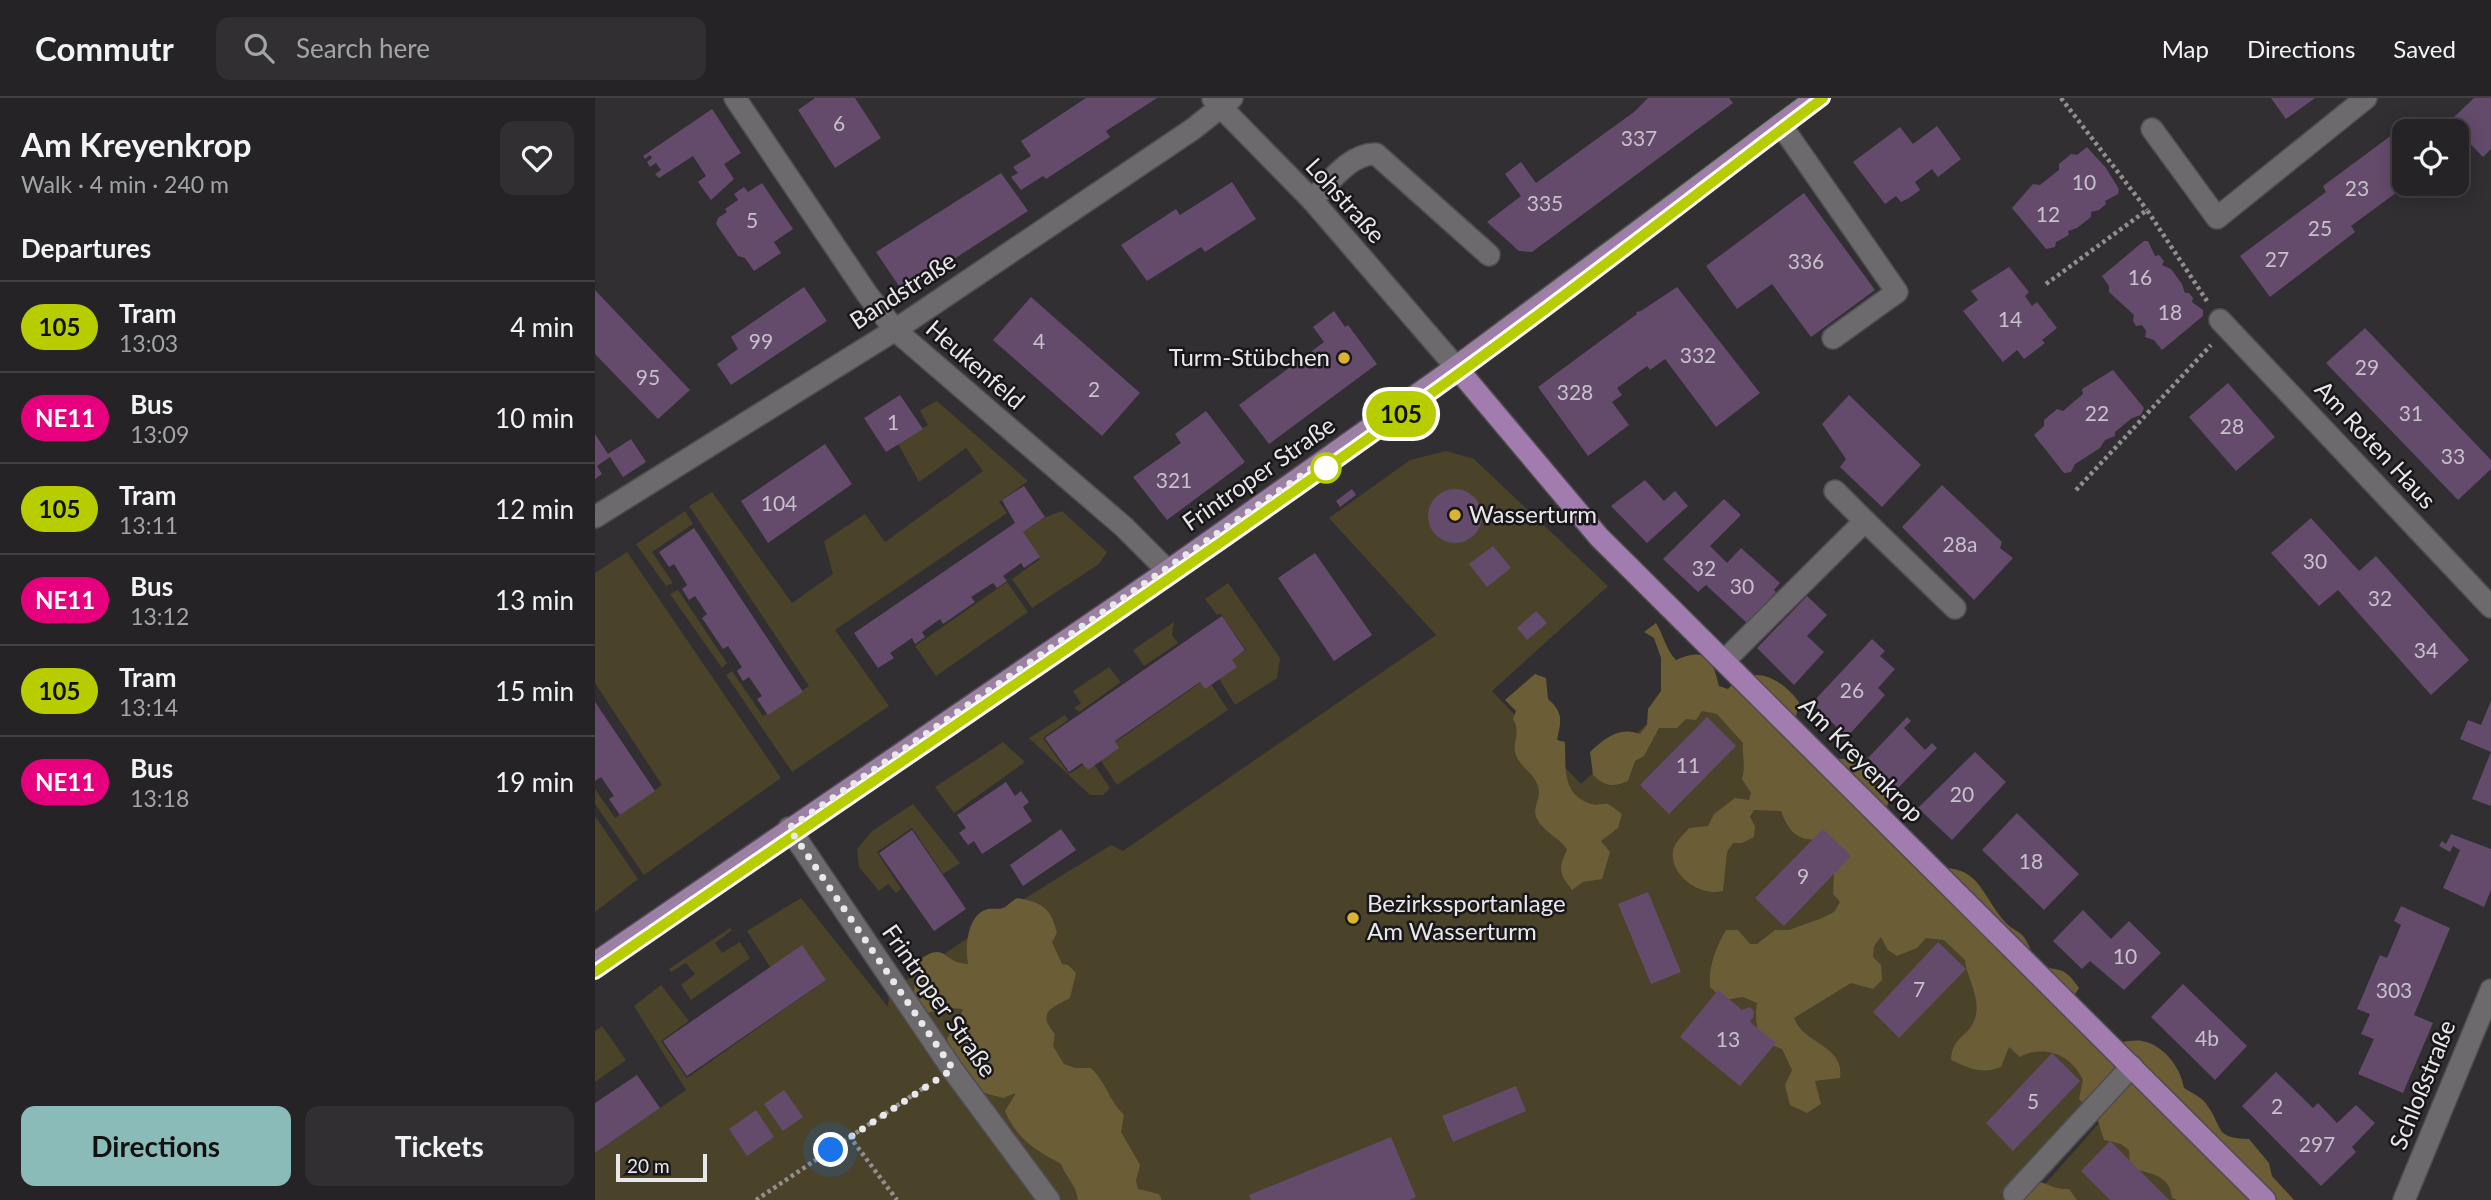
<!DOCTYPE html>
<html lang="en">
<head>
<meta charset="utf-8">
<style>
	body { margin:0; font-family:Lato,sans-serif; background:#312f32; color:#f1f3f6; height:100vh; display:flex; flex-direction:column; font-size:26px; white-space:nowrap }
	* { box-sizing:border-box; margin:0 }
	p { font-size:23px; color:#a3a4a7 }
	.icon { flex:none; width:38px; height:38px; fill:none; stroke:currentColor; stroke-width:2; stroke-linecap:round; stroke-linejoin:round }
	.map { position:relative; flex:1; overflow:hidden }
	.details { display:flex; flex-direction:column; background:#252326; width:595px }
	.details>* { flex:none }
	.badge { padding:0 14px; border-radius:23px; font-size:24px; line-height:46px }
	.tools { position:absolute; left:1797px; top:21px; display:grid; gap:14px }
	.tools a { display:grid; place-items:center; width:77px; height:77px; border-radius:14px; background:#252326; box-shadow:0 4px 18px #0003,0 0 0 2px #424043; font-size:35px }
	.scale { position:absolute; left:21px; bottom:18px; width:91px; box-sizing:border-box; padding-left:7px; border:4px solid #e8e7e9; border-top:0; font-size:19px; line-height:24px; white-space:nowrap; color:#e8e7e9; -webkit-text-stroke:5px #191719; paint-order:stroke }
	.you { position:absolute; width:35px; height:35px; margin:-18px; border:5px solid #fff; border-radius:50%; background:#1a73e8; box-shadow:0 0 0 10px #1a73e833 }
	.map>.badge { position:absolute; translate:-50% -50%; box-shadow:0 0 0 4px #fff }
	h2 { padding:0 21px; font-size:26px; line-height:63px }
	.round { display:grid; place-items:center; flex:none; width:74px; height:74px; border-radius:14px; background:#312f32 }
	.summary { display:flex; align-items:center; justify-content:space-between; height:119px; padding:0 21px }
	h1 { font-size:33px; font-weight:700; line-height:52px }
	.cta { display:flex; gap:14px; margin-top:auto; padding:14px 21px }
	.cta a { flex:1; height:80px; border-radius:14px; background:#8bbbb9; color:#111; font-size:28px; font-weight:700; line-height:80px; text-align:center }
	.cta a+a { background:#312f32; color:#f1f3f6 }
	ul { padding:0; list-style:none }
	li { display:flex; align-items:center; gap:21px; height:91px; padding:0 21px; border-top:2px solid #424043 }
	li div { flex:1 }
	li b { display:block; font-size:26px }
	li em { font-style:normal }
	li .badge { min-width:77px; font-weight:700; text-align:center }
	header { display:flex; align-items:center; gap:42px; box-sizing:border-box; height:98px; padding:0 35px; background:#252326; border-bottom:2px solid #424043 }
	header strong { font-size:33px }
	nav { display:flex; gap:38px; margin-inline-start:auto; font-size:24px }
	.search { width:490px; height:63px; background:#312f32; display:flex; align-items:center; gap:18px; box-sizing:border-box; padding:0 24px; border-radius:14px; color:#a3a4a7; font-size:26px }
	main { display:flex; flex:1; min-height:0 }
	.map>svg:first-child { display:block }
	.green { fill:#4a4229 }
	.forest { fill:#6b5d35 }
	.building { fill:#644b6c }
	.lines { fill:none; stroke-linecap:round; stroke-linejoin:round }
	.minor-casing { stroke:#4f4d50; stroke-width:24 }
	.major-casing { stroke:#4f4d50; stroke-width:24 }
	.path { stroke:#918f92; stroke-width:4.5; stroke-dasharray:3.5 3.5; stroke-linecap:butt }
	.minor { stroke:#6d6a6e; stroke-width:21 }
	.major { stroke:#a27baf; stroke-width:21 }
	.tram { stroke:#8c8a8d; stroke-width:2 }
	.line-casing { stroke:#fff; stroke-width:16 }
	.line { stroke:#b7cd00; stroke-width:10 }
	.walk { stroke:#e8e7e9; stroke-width:7; stroke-dasharray:0 12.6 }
	.poi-dot { fill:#dab333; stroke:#191719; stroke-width:2.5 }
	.stop-dot { fill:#fff; stroke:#b7cd00; stroke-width:3.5 }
	.labels { text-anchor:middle; stroke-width:5; stroke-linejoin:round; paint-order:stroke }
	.number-label { font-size:21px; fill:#c7c0ca }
	.street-label { font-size:24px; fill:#e8e7e9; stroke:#191719 }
	.poi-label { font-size:24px; fill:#e8e7e9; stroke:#191719; text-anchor:start }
</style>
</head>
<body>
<header>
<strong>Commutr</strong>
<div class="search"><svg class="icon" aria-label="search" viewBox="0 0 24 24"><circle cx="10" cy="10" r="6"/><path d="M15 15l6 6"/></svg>Search here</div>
<nav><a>Map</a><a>Directions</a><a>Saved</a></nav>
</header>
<main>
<section class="details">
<div class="summary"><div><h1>Am Kreyenkrop</h1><p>Walk · 4 min · 240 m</p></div><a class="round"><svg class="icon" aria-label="heart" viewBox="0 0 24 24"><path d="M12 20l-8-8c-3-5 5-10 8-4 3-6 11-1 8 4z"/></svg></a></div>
<h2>Departures</h2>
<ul>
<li><span class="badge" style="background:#b7cd00;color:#111">105</span><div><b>Tram</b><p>13:03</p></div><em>4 min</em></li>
<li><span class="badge" style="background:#e6007e;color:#fff">NE11</span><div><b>Bus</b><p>13:09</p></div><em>10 min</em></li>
<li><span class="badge" style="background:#b7cd00;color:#111">105</span><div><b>Tram</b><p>13:11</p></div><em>12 min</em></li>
<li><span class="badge" style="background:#e6007e;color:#fff">NE11</span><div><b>Bus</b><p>13:12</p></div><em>13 min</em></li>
<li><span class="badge" style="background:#b7cd00;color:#111">105</span><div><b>Tram</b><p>13:14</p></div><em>15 min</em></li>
<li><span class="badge" style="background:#e6007e;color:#fff">NE11</span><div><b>Bus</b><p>13:18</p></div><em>19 min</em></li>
</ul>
<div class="cta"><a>Directions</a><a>Tickets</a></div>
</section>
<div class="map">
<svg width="1896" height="1102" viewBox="0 0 1896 1102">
	<rect width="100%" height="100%" fill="#312f32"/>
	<g class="green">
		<polygon points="342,303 433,383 404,404 412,415 240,532 294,608 197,674 131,577 137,573 168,618 214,588 94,408 117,394 197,505 238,476 229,443 270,416 290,444 388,373 371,350 324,384 302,344 333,327 325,312"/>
		<polygon points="851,353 879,361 1013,488 897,593 986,686 1102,580 1508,984 1406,1097 1411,1102 0,1102 0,1055 91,992 39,908 66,887 94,923 66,943 92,980 231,882 175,869 152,833 206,800 293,909 294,894 429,801 516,747 528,753 841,537 734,420 815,362"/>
		<polygon points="90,413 98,426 57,454 78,485 71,488 41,446"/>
		<polygon points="467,413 512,454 504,466 437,510 417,481 445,461 426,435 451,419"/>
		<polygon points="32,454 186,680 49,777 0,706 0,691 20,720 67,687 0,585 0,475"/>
		<polygon points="412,484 433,514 341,578 320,548"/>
		<polygon points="633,485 685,560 682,580 640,607 620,574 651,552 625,515 622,517 610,501"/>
		<polygon points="83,492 132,565 127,570 75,496"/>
		<polygon points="579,524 577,537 583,545 549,568 538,552"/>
		<polygon points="514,569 526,584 484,614 479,610 486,605 478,593"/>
		<polygon points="612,580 633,612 522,687 502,657"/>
		<polygon points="470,617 473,622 448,640 474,676 496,662 515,690 508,697 495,697 434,640"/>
		<polygon points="408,644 430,664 359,715 340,689"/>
		<polygon points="318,706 365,765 348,776 317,730 282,754 306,791 301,795 293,786 284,793 264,769 262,751 277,733"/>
		<polygon points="0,718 43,781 0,814"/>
		<polygon points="135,830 137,832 120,845 127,855 145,844 155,860 96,902 86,887 100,876 91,865 76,874 74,871"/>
		<polygon points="7,928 31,962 0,984 0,933"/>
		<polygon points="1527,999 1630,1102 1436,1102"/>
	</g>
	<g class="forest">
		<path d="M1061 525C1069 538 1071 552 1081 562 1112 549 1117 560 1124 588L1133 591C1157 564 1186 580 1204 604L1198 633 1229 662C1265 656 1274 672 1296 697L1289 717 1339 771C1385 765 1386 798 1411 825 1417 832 1426 833 1431 842 1436 851 1436 858 1445 865 1462 877 1466 863 1484 890L1477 901 1509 947C1520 946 1537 941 1547 943 1569 947 1586 970 1589 990 1597 995 1607 999 1612 1007 1629 1030 1618 1040 1654 1041L1674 1065 1677 1078 1699 1102H1582L1577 1100C1576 1077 1553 1074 1535 1071L1534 1052 1526 1046 1509 1042 1502 1020 1484 1001 1488 982C1477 957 1449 946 1425 959L1414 949 1406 969C1386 977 1374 970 1356 962 1358 938 1369 942 1378 925 1389 904 1372 882 1370 862L1349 842 1331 840 1322 850 1302 858 1293 852 1286 839 1279 848 1278 859 1286 867 1287 882 1278 891 1256 885 1199 920C1208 946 1250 947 1245 980L1220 983 1226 1006 1212 1015 1195 1007 1190 987 1197 972 1187 951C1162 943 1159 929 1162 905L1148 899 1129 902 1115 889C1113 869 1121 849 1131 832H1143L1155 846H1162L1180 832H1194L1227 820 1239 814 1245 804 1238 796 1240 752C1219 731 1202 756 1186 713L1159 712 1155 719 1160 728 1159 739 1147 745H1138L1132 754 1128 793C1107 799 1074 778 1078 753 1079 745 1088 737 1094 730L1113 728 1119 716 1140 700 1154 702 1156 695 1147 681C1151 668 1147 658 1148 645L1122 616 1107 613 1101 622 1091 621 1082 630H1064L1049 658 1040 663 1033 683C1017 690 1010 688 998 677L995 654C1010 640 1024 628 1045 636L1052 627 1053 611 1066 593V560L1059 540 1049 534Z"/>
		<path d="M940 576 951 580 953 601C969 615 966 623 962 642L970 644C971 669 966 696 996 706 1001 708 1007 705 1013 706 1017 708 1023 713 1027 716L1023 730 1006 743 1015 754 1007 781 988 784 977 792C964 776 963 770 972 752 965 739 949 735 942 721 937 710 944 704 944 694 943 677 926 671 921 657 916 643 927 637 918 621L921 613 910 602Z"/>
		<path d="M423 800C448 805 456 810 462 835L457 844 467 866 473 867 481 875 475 900C457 910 441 914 460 936L458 948 469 966 480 970H496C511 984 514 1003 529 1017L526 1034 545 1067 541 1083 543 1091 564 1096 567 1102H483C481 1086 471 1080 466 1066 441 1053 421 1040 410 1013L421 995 408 1000 363 988 352 940 362 926 368 911 355 910 332 915 319 896 320 865C352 840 346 865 373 866 370 849 372 816 393 811 398 810 405 812 410 809 415 806 417 802 423 800Z"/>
		<path d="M1440 1083C1454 1085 1458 1092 1474 1091L1482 1102H1429L1430 1093Z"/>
	</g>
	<g class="building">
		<polygon points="220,0 260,0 286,40 240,70 203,12"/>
		<polygon points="491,0 562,0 511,33 515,39 451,81 448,78 426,92 416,79 423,75 418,69 436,58 426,43"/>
		<polygon points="1053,0 1134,0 1138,5 937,154 924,153 892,124 926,98 910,76 926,64 941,85 1039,14"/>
		<polygon points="1676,0 1720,0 1691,21"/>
		<polygon points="1879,0 1896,0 1896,51 1888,59 1854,24"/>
		<polygon points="117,11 146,55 129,66 139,81 116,102 103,84 111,78 98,58 64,80 60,76 66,72 61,65 55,69 52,64 57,60 55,57 50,61 48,58"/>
		<polygon points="1813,25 1819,33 1810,33 1810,86 1813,86 1756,128 1760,134 1675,199 1645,158 1731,94 1728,88"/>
		<polygon points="1342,28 1366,61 1343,79 1337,71 1320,84 1325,92 1314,100 1306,104 1301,98 1290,106 1258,64 1305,29 1318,46"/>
		<polygon points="1492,49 1511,70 1524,91 1523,96 1510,103 1511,106 1504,112 1496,114 1496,119 1482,130 1473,133 1474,137 1461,144 1460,149 1451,151 1417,110 1438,86 1445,87 1464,72 1464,66 1476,56 1482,57"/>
		<polygon points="406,75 433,113 308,194 281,154"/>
		<polygon points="637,84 661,121 610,154 606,149 552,183 526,147 581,111 585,117"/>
		<polygon points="167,85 198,131 179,144 186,155 159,173 150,160 143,158 121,126 123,120 132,114 130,111 143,102 139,96 149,89 153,94"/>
		<polygon points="1209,95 1280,192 1216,239 1177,186 1142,211 1111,168"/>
		<polygon points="1549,143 1553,143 1560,158 1564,157 1569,163 1567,167 1576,171 1587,186 1590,195 1594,195 1598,200 1597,204 1608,212 1608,218 1567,252 1559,242 1550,239 1551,233 1547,227 1541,228 1538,223 1539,217 1514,194 1514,188 1507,178"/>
		<polygon points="1414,169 1434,194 1430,198 1437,208 1442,204 1462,230 1447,242 1450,245 1429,261 1422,252 1408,264 1368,213 1383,202 1376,193"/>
		<polygon points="209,189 232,223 136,287 122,266 143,251 136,239"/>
		<polygon points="1082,189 1165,295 1121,329 1070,261 1055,272 1052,268 1022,290 1027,297 1017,304 1034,327 993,358 943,289 1042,216 1041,214 1046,213"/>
		<polygon points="0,192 95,292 63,321 0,256"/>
		<polygon points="436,199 545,295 507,338 398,242"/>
		<polygon points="739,213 750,229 753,227 782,266 674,346 644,307 729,244 718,229"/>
		<polygon points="1770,230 1896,362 1896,371 1863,402 1731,265"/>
		<polygon points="1518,272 1549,310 1546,317 1537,320 1520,334 1520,338 1510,342 1505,350 1480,366 1476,374 1469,375 1439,337 1449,328 1449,322 1455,317 1462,311 1468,313 1488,296 1487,291"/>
		<polygon points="1633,285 1680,339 1641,373 1594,319"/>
		<polygon points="305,297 328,331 291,354 269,320"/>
		<polygon points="1254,297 1326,367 1287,409 1245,369 1251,361 1227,326"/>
		<polygon points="611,313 650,364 572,422 538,379 586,345 580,336"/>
		<polygon points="0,336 13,356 36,341 51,364 28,379 15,359 2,368 7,376 0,381"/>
		<polygon points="230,346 257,386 173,445 146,403"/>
		<polygon points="1050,382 1069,403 1080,393 1093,408 1052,445 1016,408"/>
		<polygon points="1347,387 1407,444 1405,450 1418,460 1379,502 1307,429"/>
		<polygon points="429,388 450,419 428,434 445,459 429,470 426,465 408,478 412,483 402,490 398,485 376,499 380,504 348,526 345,521 327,534 330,539 320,546 317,540 295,555 299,560 283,570 259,535 420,425 407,402"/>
		<circle cx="860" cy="418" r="27"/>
		<polygon points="757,391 761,397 745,409 741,403"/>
		<polygon points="1129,401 1146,417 1115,448 1132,465 1146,450 1185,485 1179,492 1181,494 1152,525 1111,487 1103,494 1068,461"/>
		<polygon points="1716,420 1764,473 1781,458 1874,562 1836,597 1743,492 1724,508 1676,455"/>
		<polygon points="99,430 208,594 173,617 162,601 167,598 154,579 148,583 142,573 147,569 133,548 128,551 107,520 112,516 100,498 94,502 87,491 92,487 79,466 74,469 64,454"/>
		<polygon points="898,448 916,470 892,489 874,466"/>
		<polygon points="720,455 777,537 739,563 683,480"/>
		<polygon points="1212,498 1232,517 1212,538 1229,554 1199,587 1162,550"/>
		<polygon points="941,513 952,525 932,542 922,530"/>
		<polygon points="627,518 650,552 637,562 642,569 610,591 605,584 533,634 520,643 524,650 493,672 487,665 474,674 450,640"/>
		<polygon points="1277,541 1290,553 1285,558 1300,571 1283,590 1290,597 1252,639 1217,605"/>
		<polygon points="1896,603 1896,654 1865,641 1873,622 1886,627"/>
		<polygon points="0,604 60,693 25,717 14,701 19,698 6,679 0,683"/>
		<polygon points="1112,619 1141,648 1074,716 1045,687"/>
		<polygon points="1312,619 1316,623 1309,630 1330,652 1337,645 1342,650 1303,690 1273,660"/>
		<polygon points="1380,654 1411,684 1357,742 1323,710"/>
		<polygon points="1896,654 1896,708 1877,701"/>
		<polygon points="411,684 420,698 426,693 434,704 428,709 437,723 387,756 379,743 373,747 364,735 371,730 362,717"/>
		<polygon points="1422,715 1484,776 1449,812 1387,752"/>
		<polygon points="466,731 481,752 428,788 415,767"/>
		<polygon points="1228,731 1256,758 1189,828 1160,800"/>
		<polygon points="317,732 371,811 339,833 284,755"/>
		<polygon points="1856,736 1896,751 1896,792 1889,809 1848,790 1865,752 1858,748 1855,754 1844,748 1847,743 1851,746"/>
		<polygon points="1053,794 1086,874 1056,886 1023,806"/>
		<polygon points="1806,808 1855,830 1819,917 1838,925 1808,995 1763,976 1779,941 1766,936 1775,916 1762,911 1785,857 1792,860 1806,827 1799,823"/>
		<polygon points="1488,812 1516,841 1534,823 1566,855 1529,892 1495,863 1487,871 1458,843"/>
		<polygon points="1343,844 1371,871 1304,940 1278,914"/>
		<polygon points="207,847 231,882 92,978 68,943"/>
		<polygon points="1588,886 1652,948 1620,982 1556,919"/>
		<polygon points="1123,892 1147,912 1155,909 1158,912 1159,918 1155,924 1181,945 1145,988 1085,939"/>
		<polygon points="1457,955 1485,983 1418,1053 1391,1025"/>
		<polygon points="1681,974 1718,1010 1723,1005 1742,1025 1761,1007 1780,1025 1757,1049 1761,1054 1726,1088 1647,1008"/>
		<polygon points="42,977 65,1010 0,1055 0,1005"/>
		<polygon points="921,988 931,1013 858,1044 847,1018"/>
		<polygon points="189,992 208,1019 188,1033 169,1006"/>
		<polygon points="161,1012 179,1039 152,1058 134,1031"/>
		<polygon points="796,1039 821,1099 814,1102 656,1102 654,1097"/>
		<polygon points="1515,1043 1574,1102 1515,1102 1486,1073"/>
	</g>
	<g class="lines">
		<defs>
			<g id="minor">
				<polyline points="140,0 272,196 300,232 529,429 573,473"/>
				<polyline points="618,1 717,102 861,269"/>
				<polyline points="1186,27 1302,194 1238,240"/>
				<polyline points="1557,31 1622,120 1771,0"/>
				<path d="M717 102C734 85 755 55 781 56L894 157"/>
				<polyline points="1625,222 1896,509"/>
				<polyline points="1240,393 1270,423"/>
				<polyline points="0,419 300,232 598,31 637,0"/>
				<polyline points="1129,563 1270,423 1360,510"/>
				<polyline points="194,730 357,971 454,1102"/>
				<polyline points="1419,1096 1537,968"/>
				<polyline points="1809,1102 1896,892"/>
			</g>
			<g id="major">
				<polyline points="861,269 1004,439 1670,1102"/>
				<polyline points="0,865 573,473 861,269 1222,0"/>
			</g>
		</defs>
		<use href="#minor" class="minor-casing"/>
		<use href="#major" class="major-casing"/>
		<g class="path">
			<polyline points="1466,0 1552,112"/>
			<polyline points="1451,186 1552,112 1612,203"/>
			<polyline points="1481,392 1616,247"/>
			<polyline points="255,1039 336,985"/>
			<polyline points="161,1102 255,1039 302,1102"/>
		</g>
		<use href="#minor" class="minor"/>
		<use href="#major" class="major"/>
		<g class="tram">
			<path d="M0 858C278 663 563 477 837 277 961 186 1082 91 1205 0"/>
			<polyline points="0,874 745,360 876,266 1228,0"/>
		</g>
	</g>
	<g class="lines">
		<defs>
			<path id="line" d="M0 874C293 671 590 475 878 265 996 179 1111 88 1228 0"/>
		</defs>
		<use href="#line" class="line-casing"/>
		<use href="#line" class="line"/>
		<polyline class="walk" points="236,1052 358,971 194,730 723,366 731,370"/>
	</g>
	<g class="poi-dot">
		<circle cx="749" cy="260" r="7"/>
		<circle cx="860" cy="417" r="7"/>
		<circle cx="758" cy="820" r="7"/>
	</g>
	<circle class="stop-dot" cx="731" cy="370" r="14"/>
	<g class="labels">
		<g class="number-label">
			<text x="244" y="33">6</text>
			<text x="1044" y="48">337</text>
			<text x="1489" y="92">10</text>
			<text x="1762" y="98">23</text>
			<text x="950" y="113">335</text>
			<text x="1453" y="124">12</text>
			<text x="157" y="130">5</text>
			<text x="1725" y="138">25</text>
			<text x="1682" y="169">27</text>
			<text x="1211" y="171">336</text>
			<text x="1545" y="187">16</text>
			<text x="1575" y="222">18</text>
			<text x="1415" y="229">14</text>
			<text x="166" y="251">99</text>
			<text x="444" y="251">4</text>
			<text x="1103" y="265">332</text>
			<text x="1772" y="277">29</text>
			<text x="53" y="287">95</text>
			<text x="499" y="299">2</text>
			<text x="980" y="302">328</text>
			<text x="1502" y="323">22</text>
			<text x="1816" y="323">31</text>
			<text x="298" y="332">1</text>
			<text x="1637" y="336">28</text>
			<text x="1858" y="366">33</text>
			<text x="579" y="390">321</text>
			<text x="184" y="413">104</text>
			<text x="1365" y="454">28a</text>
			<text x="1720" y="471">30</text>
			<text x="1109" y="478">32</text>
			<text x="1147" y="496">30</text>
			<text x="1785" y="508">32</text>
			<text x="1831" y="560">34</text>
			<text x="1257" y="600">26</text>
			<text x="1093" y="675">11</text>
			<text x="1367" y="704">20</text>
			<text x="1436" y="771">18</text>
			<text x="1208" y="786">9</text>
			<text x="1530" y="866">10</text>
			<text x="1324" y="899">7</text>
			<text x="1799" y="900">303</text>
			<text x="1612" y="948">4b</text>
			<text x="1133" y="949">13</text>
			<text x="1438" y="1011">5</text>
			<text x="1682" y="1016">2</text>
			<text x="1722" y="1054">297</text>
		</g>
		<g class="street-label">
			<text transform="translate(750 103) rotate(48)" y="8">Lohstraße</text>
			<text transform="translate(308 193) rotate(-33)" y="8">Bandstraße</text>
			<text transform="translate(380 267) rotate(41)" y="8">Heukenfeld</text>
			<text transform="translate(1780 347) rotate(47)" y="8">Am Roten Haus</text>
			<text transform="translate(664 376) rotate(-35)" y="8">Frintroper Straße</text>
			<text transform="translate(1266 662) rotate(45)" y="8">Am Kreyenkrop</text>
			<text transform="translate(344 903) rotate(55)" y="8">Frintroper Straße</text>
			<text transform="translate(1828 987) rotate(-68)" y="8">Schloßstraße</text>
		</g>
		<g class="poi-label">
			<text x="735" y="268" text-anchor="end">Turm-Stübchen</text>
			<text x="874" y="425">Wasserturm</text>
			<text x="772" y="814">Bezirkssportanlage<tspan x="772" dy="28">Am Wasserturm</tspan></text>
		</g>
	</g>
</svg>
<div class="tools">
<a><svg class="icon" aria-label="locate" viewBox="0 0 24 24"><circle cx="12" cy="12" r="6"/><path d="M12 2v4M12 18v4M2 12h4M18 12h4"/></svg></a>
</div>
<div class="scale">20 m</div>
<div class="you" style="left:236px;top:1052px"></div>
<b class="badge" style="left:806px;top:316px;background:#b7cd00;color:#111">105</b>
</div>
</main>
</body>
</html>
